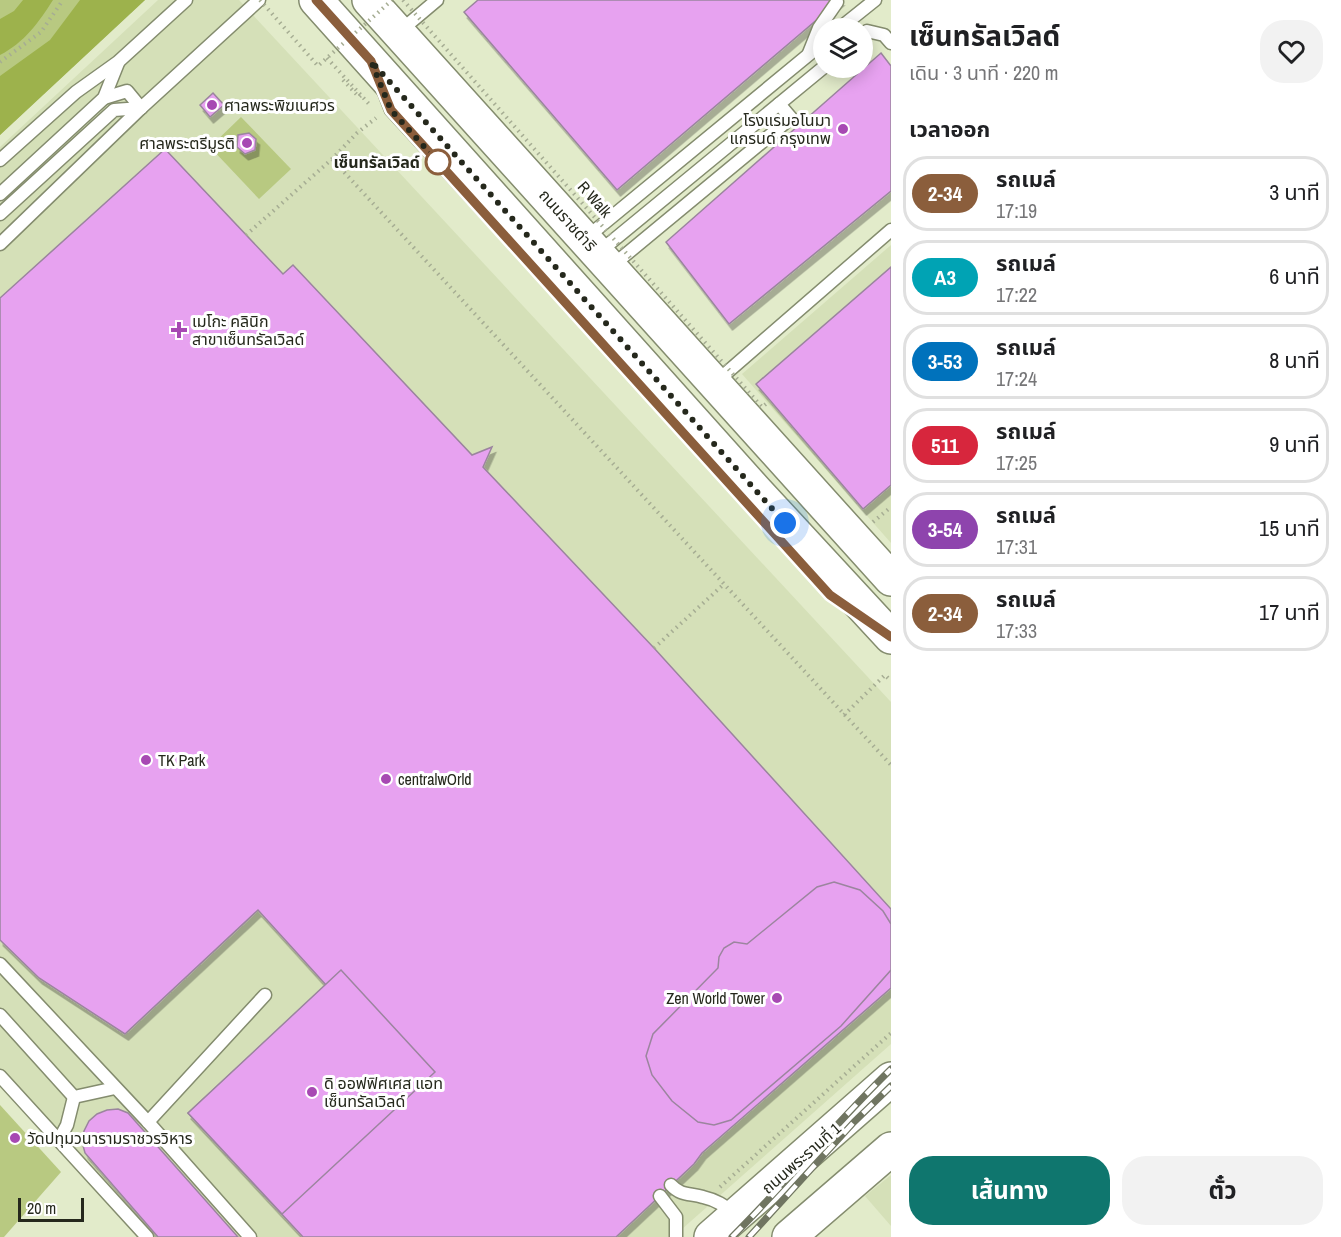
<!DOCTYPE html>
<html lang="th">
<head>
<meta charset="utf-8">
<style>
	body { margin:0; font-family:"Archivo Narrow","Noto Sans Thai",sans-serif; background:#f2f2f2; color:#202124; height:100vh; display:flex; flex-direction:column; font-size:22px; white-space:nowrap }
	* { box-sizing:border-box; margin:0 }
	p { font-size:20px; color:#757577 }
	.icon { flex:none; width:33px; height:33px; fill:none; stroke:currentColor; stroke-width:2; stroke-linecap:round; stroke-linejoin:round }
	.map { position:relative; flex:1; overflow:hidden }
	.side { display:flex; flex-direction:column; background:#fff; width:450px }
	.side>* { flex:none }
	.badge { padding:0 12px; border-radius:20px; font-size:21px; line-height:39px }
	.buttons { position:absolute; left:813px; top:18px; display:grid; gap:12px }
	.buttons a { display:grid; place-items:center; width:60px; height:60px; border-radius:50%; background:#fff; box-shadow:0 3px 15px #0003; font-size:30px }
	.scale { position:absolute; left:18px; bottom:15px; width:66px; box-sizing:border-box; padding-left:6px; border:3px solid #25281c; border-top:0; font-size:16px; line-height:21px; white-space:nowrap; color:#25281c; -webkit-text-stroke:4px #fff; paint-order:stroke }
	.you { position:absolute; width:30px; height:30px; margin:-15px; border:4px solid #fff; border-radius:50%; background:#1a73e8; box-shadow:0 0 0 9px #1a73e833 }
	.map>.badge { position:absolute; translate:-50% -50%; box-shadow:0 0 0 3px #fff }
	h2 { padding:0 18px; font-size:22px; line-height:54px }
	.round { display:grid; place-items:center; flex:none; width:63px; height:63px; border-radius:24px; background:#f2f2f2 }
	.overview { display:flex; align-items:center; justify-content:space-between; height:102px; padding:0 18px }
	h1 { font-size:28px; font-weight:700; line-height:45px }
	.primary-button { display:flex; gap:12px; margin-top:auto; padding:12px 18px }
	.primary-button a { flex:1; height:69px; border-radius:24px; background:#0f766e; color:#fff; font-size:24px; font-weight:700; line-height:69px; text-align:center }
	.primary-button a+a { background:#f2f2f2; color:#202124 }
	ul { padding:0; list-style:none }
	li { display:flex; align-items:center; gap:18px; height:75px; margin:0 12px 9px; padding:0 6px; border:3px solid #e0e0e0; border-radius:24px }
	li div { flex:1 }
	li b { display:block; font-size:22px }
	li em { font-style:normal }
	li .badge { min-width:66px; font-weight:700; text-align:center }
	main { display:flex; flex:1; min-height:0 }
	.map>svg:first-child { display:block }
	.built { fill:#d5e0b8 }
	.green { fill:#b8c981 }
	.forest { fill:#9db24c }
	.building { fill:#e7a2f0; stroke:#9b859e; stroke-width:1.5; filter:url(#shadow) }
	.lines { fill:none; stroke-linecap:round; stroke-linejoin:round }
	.service-casing { stroke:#848c6e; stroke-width:15 }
	.secondary-casing { stroke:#848c6e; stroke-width:36 }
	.primary-casing { stroke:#848c6e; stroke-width:36 }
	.path { stroke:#a6ad93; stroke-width:4; stroke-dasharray:1.5 4.5; stroke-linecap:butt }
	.service { stroke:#fff; stroke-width:12 }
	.secondary { stroke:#fff; stroke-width:33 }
	.primary { stroke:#fff; stroke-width:33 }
	.rail-casing { stroke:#707561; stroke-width:7 }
	.rail { stroke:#fff; stroke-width:4.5; stroke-dasharray:14; stroke-linecap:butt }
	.path-bridge { stroke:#a6ad93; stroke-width:4; stroke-dasharray:1.5 4.5; stroke-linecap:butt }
	.line-casing { stroke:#fff; stroke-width:14 }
	.line { stroke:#8b5e3c; stroke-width:9 }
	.walk { stroke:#25281c; stroke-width:6; stroke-dasharray:0 10.8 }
	.poi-dot { fill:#a749b3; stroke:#fff; stroke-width:2 }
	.stop-dot { fill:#fff; stroke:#8b5e3c; stroke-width:3 }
	.labels { text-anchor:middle; stroke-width:6; stroke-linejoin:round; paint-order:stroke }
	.poi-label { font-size:16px; fill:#25281c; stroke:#fff; text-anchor:start }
	.stop-label { font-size:16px; font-weight:bold; fill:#25281c; stroke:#fff; text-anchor:end }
	.street-label { font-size:16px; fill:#25281c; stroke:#fff }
</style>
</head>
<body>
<main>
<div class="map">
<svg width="891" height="1237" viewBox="0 0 891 1237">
	<defs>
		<filter id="shadow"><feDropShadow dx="3.5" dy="6" stdDeviation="0" flood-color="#0004"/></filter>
	</defs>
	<rect width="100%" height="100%" fill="#e2ebca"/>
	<g class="built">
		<polygon points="158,0 239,0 891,702 891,1044 673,1237 145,1237 0,1084 0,147"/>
		<polygon points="891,245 891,543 742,374"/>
		<polygon points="891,1175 891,1226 865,1196"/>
	</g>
	<g class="green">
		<polygon points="0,0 145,0 0,135"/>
		<polygon points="241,117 291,169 259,199 210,147"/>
		<polygon points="0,1105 61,1172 4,1237 0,1237"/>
	</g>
	<g class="forest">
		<path d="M23 0H53C39 22 24 43 0 55V19L14 11Z"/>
		<polygon points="80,0 145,0 0,135 0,76 50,40"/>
	</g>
	<g class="building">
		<polygon points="478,0 840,0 617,190 464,12"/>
		<polygon points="881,53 891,66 891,191 729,324 666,242"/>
		<polygon points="213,93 224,105 210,117 200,105"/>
		<polygon points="249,133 256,139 255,150 245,154 237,147 238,135"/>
		<polygon points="165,149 283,274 293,265 472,455 492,447 483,467 654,648 891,909 891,988 702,1153 694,1164 616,1237 303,1237 188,1113 326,985 258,910 125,1034 39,978 0,940 0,298"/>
		<polygon points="891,267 891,485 863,509 756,384"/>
		<polygon points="834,882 860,890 883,911 891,924 891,970 841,1026 731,1120 714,1125 698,1122 672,1101 652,1075 646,1056 653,1034 718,968 719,957 724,948 734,942 747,944 817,887"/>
		<polygon points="341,970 435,1072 282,1214 188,1113"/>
		<polygon points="118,1109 128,1113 238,1237 158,1237 85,1153 82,1142 84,1131 89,1121 97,1114 107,1110"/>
	</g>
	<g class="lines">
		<defs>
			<g id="service">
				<polyline points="840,28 875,0"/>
				<polyline points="399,32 437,0"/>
				<polyline points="862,35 867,31 884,35 891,43"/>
				<polyline points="809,53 819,28 837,2"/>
				<polyline points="384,92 391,110 500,229"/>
				<polyline points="104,98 127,91 141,108"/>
				<polyline points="0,160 76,92 118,62 186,0"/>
				<polyline points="0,194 104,98 118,63"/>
				<polyline points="0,214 114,110 141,108"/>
				<polyline points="586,238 824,42"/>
				<polyline points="0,244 141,108 259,0"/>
				<polyline points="598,253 824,67"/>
				<polyline points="612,266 791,118 779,104"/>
				<polyline points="716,382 891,230"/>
				<polyline points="0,964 148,1122 250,1237"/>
				<polyline points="0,1015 74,1097 115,1088"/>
				<polyline points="0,1076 147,1237"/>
				<polyline points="148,1122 265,995"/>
				<polyline points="59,1140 67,1125 74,1097"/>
				<path d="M671 1185C681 1196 690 1193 703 1197 716 1200 724 1205 734 1214"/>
				<polyline points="660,1196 676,1217 676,1237"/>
			</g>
			<g id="secondary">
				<polyline points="316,0 756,491 891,637"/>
				<polyline points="369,0 891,579"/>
			</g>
			<g id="primary">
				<polyline points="711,1237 891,1079"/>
				<polyline points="789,1237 891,1149"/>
			</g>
		</defs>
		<use href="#service" class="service-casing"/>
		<use href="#secondary" class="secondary-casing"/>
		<use href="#primary" class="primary-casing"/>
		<g class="path">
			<polyline points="327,58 369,104"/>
			<polyline points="0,62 41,32 63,0"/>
			<polyline points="343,80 359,97 361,95"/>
			<polyline points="332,159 891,765"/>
			<polyline points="246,235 332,159 357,133 376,118"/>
			<polyline points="873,522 891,507"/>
			<polyline points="654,648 723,585"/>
			<polyline points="844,715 885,675 891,681"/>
			<polyline points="720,1187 891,1033"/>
		</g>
		<use href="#service" class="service"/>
		<use href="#secondary" class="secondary"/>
		<use href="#primary" class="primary"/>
		<defs>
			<g id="rail">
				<path d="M732 1237C787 1182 836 1123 891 1069"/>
				<polyline points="749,1237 854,1122 891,1086"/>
			</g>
		</defs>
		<use href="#rail" class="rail-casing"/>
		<use href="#rail" class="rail"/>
		<g class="path-bridge">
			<polyline points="260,0 318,66 392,0"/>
			<polyline points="403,0 762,407 770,401"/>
		</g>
	</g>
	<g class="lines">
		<defs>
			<polyline id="line" points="316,0 371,61 391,110 830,595 891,637"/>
		</defs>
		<use href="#line" class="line-casing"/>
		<use href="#line" class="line"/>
		<polyline class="walk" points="438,162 391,110 371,61 785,523"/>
	</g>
	<g class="poi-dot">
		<circle cx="212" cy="105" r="6"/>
		<circle cx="843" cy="129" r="6"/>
		<circle cx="247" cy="143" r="6"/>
		<path d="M176 321h6v6h6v6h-6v6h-6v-6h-6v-6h6z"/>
		<circle cx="146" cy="760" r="6"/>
		<circle cx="386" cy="779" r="6"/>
		<circle cx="777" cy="998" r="6"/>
		<circle cx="312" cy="1092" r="6"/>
		<circle cx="15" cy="1138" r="6"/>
	</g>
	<circle class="stop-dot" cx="438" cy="162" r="12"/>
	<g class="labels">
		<g class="poi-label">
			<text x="224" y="111">ศาลพระพิฆเนศวร</text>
			<text x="831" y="126" text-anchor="end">โรงแรมอโนมา<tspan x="831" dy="18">แกรนด์ กรุงเทพ</tspan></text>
			<text x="235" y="149" text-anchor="end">ศาลพระตรีมูรติ</text>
			<text x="192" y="327">เมโกะ คลินิก<tspan x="192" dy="18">สาขาเซ็นทรัลเวิลด์</tspan></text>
			<text x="158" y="766">TK Park</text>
			<text x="398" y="785">centralwOrld</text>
			<text x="765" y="1004" text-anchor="end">Zen World Tower</text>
			<text x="324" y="1089">ดิ ออฟฟิศเศส แอท<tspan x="324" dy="18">เซ็นทรัลเวิลด์</tspan></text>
			<text x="27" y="1144">วัดปทุมวนารามราชวรวิหาร</text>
		</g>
		<g class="stop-label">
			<text x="420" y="168">เซ็นทรัลเวิลด์</text>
		</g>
		<g class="street-label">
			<text transform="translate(595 199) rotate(49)" y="6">R Walk</text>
			<text transform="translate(568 220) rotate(48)" y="6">ถนนราชดำริ</text>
			<text transform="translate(801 1158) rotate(-41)" y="6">ถนนพระรามที่ 1</text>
		</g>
	</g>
</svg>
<div class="buttons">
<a><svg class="icon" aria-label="layers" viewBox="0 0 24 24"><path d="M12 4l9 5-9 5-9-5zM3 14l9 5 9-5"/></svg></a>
</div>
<div class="scale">20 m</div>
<div class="you" style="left:785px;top:523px"></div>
</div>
<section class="side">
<div class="overview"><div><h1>เซ็นทรัลเวิลด์</h1><p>เดิน · 3 นาที · 220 m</p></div><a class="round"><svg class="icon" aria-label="heart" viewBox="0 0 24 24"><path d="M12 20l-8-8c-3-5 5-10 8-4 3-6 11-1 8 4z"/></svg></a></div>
<h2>เวลาออก</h2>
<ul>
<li><span class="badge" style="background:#8b5e3c;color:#fff">2-34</span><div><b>รถเมล์</b><p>17:19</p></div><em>3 นาที</em></li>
<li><span class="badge" style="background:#00a3b4;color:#fff">A3</span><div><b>รถเมล์</b><p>17:22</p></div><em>6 นาที</em></li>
<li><span class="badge" style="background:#0072bc;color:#fff">3-53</span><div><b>รถเมล์</b><p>17:24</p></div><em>8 นาที</em></li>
<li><span class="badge" style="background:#d7263d;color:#fff">511</span><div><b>รถเมล์</b><p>17:25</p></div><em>9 นาที</em></li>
<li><span class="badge" style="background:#8e44ad;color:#fff">3-54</span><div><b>รถเมล์</b><p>17:31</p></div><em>15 นาที</em></li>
<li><span class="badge" style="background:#8b5e3c;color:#fff">2-34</span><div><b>รถเมล์</b><p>17:33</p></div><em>17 นาที</em></li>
</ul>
<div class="primary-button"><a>เส้นทาง</a><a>ตั๋ว</a></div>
</section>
</main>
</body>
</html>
